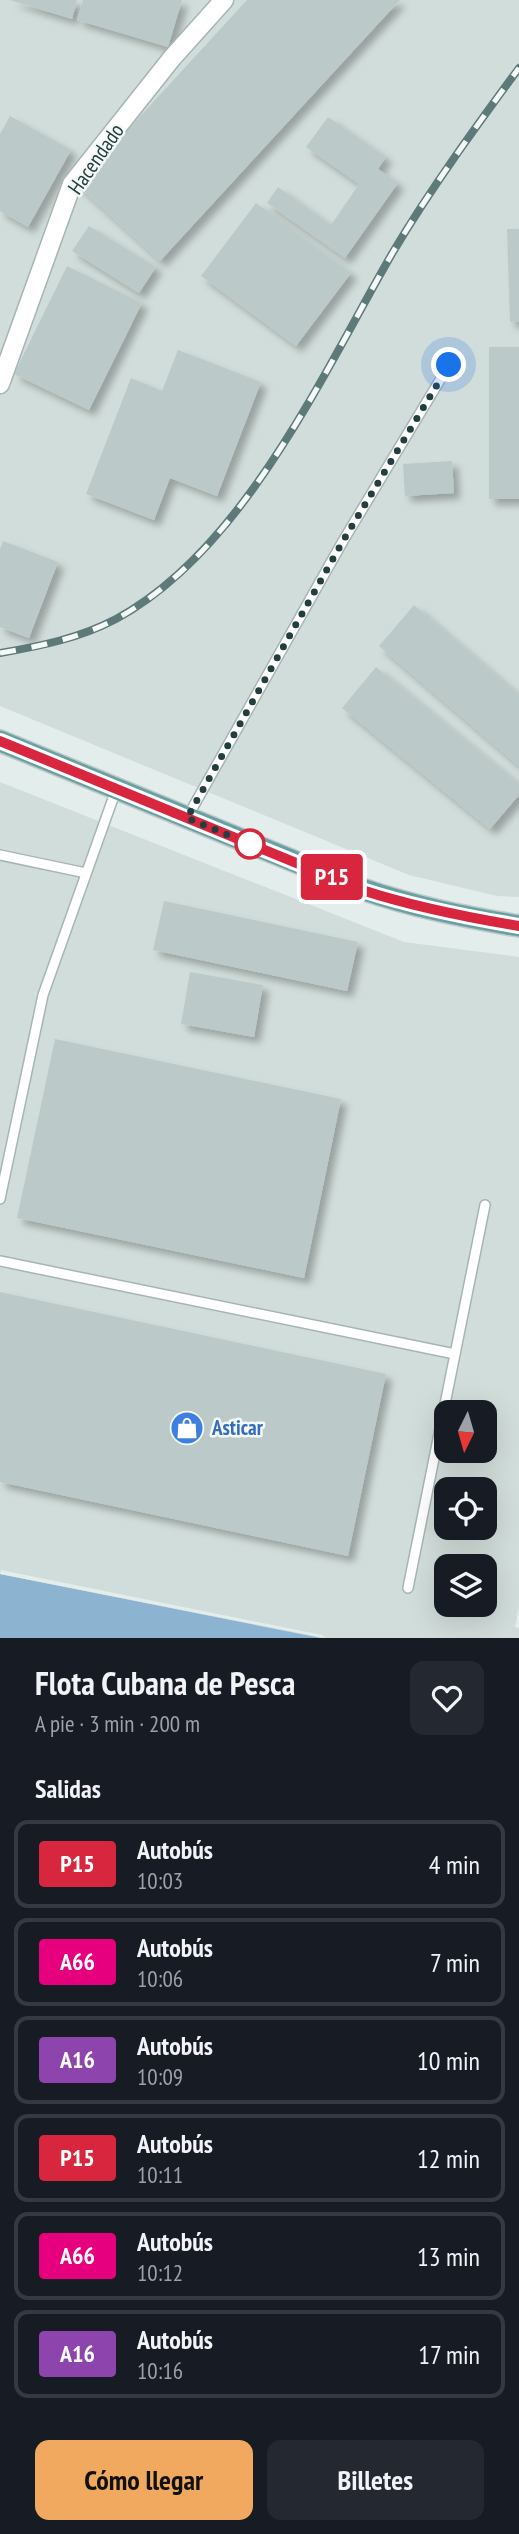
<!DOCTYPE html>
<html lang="es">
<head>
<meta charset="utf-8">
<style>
	body { margin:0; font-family:"PT Sans Narrow",sans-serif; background:#242831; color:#f1f3f6; height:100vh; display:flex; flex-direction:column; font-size:26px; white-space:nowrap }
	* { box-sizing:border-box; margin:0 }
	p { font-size:23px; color:#9ea1a6 }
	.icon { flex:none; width:38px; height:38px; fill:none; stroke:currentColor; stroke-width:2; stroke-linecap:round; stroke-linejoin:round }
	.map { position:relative; height:1638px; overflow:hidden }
	.side { display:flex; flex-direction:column; background:#171b24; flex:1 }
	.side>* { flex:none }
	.badge { padding:0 14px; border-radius:5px; font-size:24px; line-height:46px }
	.needle { width:46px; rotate:185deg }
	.fabs { position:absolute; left:434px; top:1400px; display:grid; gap:14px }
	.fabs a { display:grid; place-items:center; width:63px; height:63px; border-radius:14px; background:#171b24; box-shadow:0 7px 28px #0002; font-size:35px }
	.you { position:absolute; width:35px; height:35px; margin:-18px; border:5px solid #fff; border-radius:50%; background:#1a73e8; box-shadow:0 0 0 10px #1a73e833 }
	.map>.badge { position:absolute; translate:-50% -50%; box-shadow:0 0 0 4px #fff }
	h2 { padding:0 35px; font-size:26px; line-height:63px }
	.round { display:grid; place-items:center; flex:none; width:74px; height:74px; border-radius:14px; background:#242831 }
	.summary { display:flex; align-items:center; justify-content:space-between; height:119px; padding:0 35px }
	h1 { font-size:33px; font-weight:700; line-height:52px }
	.action { display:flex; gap:14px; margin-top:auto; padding:14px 35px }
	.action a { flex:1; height:80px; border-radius:14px; background:#f0a95e; color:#111; font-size:28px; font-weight:700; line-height:80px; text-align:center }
	.action a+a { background:#242831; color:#f1f3f6 }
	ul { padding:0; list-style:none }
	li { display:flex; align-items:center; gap:21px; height:88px; margin:0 14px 10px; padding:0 21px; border:4px solid #363941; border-radius:14px }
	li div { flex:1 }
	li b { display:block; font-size:26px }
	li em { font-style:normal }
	li .badge { min-width:77px; font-weight:700; text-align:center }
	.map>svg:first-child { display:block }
	.built { fill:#d1ddda; fill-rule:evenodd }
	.water { fill:#8cb4d1 }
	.pier { fill:#e3edeb }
	.building { fill:#bbcac8; filter:url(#shadow) }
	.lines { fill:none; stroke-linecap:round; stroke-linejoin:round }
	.lane-casing { stroke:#a6b5b4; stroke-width:12 }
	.street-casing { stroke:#a6b5b4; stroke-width:21 }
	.primary-casing { stroke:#c1c9c9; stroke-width:24 }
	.lane { stroke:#fff; stroke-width:9 }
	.street { stroke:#fff; stroke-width:18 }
	.primary { stroke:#68a1a2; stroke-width:21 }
	.rail-casing { stroke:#5d7979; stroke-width:8 }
	.rail { stroke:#f4f9f8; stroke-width:5; stroke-dasharray:16; stroke-linecap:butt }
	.line-casing { stroke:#fff; stroke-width:16 }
	.line { stroke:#d7263d; stroke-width:10 }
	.walk { stroke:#233e3e; stroke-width:7; stroke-dasharray:0 12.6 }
	.stop-dot { fill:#fff; stroke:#d7263d; stroke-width:3.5 }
	.labels { text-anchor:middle; stroke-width:5; stroke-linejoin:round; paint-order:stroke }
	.street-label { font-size:21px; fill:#233e3e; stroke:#f4f9f8 }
	.shop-label { font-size:21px; font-weight:bold; fill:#366cbe; stroke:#f4f9f8; text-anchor:start }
</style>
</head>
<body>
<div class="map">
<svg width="519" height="1638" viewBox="0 0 519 1638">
	<defs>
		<filter id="shadow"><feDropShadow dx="6" dy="6" stdDeviation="3.5" flood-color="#0004"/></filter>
	</defs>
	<rect width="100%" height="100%" fill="#e3edeb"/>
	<g class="built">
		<polygon points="0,0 519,0 519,897 497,896 409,875 0,706"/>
		<path d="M0 782 404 942 519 957V1606L515 1627 519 1628V1638H321L0 1574ZM446 1412H485V1451H446ZM446 1489H485V1528H446ZM446 1566H485V1605H446Z"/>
	</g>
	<polygon class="water" points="0,1574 321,1638 0,1638"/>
	<polygon class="pier" points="1,1570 322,1635 325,1638 0,1574"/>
	<g class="building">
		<polygon points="10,0 77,0 72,19"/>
		<polygon points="83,0 182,0 168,47 77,20"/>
		<polygon points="247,0 400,0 160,261 77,185"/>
		<polygon points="10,116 71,150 28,227 0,211 0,134"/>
		<polygon points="328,117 386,157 378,169 398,183 345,258 267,203 278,187 331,225 359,184 306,147"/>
		<polygon points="256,203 351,273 296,346 201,276"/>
		<polygon points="89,226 156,267 139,293 72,251"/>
		<polygon points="507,229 519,229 519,322 510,322"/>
		<polygon points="67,266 142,303 89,410 14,374"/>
		<rect x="489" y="347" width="30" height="152"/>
		<polygon points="178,350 261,382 217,496 170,478 154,520 86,494 131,378 162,391"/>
		<polygon points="452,461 454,493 405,496 403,464"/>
		<polygon points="3,541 58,562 29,638 0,627 0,549"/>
		<polygon points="414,605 519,695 519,766 379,646"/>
		<polygon points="376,667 519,784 519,795 490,829 342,708"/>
		<polygon points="164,901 358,942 347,991 153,950"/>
		<polygon points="190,972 263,985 254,1037 181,1024"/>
		<polygon points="55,1039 341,1099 304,1278 17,1218"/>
		<polygon points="0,1292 386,1374 348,1556 0,1482"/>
	</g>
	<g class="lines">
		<defs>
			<g id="lane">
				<polyline points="188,816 343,541 449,365"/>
				<polyline points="0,855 86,873"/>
				<polyline points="0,1199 43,995 116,790"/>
				<polyline points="0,1261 455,1354"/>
				<polyline points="408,1588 485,1205"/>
			</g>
			<polyline id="street" points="0,384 72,184 172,58 224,0"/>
			<path id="primary" d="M0 741 362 889C414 907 465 917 519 926"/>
		</defs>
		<use href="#lane" class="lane-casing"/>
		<use href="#street" class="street-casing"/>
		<use href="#primary" class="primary-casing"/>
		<use href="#lane" class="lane"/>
		<use href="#street" class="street"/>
		<use href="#primary" class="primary"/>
		<defs>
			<path id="rail" d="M0 653C41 646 80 638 116 619 244 550 323 373 393 252 431 188 475 128 519 68"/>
		</defs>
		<use href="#rail" class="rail-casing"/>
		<use href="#rail" class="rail"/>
	</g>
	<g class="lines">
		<defs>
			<path id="line" d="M0 741 362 890C414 907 465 917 519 926"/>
		</defs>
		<use href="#line" class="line-casing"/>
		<use href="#line" class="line"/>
		<polyline class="walk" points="250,844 187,818 343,541 449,365"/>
	</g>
	<defs>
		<symbol id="shop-disc" viewBox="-11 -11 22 22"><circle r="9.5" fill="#3f7fe0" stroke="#f4f9f8"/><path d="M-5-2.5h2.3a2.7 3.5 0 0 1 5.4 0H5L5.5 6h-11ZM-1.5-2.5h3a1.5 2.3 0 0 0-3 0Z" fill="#fff"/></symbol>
	</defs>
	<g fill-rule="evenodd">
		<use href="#shop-disc" x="168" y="1409" width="38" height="38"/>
	</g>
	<circle class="stop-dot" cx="250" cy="844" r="14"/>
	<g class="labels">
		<g class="street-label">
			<text transform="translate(96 159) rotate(-55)" y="7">Hacendado</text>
		</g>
		<g class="shop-label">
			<text x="212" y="1435">Asticar</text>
		</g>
	</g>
</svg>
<div class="fabs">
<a><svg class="needle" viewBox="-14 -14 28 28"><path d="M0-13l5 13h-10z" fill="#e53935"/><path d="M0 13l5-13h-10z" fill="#9ea1a6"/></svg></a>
<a><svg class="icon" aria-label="locate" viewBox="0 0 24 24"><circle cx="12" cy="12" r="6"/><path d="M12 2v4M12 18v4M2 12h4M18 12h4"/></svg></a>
<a><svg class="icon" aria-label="layers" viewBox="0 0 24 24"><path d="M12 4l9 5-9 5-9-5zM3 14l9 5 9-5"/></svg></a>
</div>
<div class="you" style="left:449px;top:365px"></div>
<b class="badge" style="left:332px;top:877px;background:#d7263d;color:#fff">P15</b>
</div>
<section class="side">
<div class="summary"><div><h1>Flota Cubana de Pesca</h1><p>A pie · 3 min · 200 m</p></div><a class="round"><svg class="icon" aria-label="heart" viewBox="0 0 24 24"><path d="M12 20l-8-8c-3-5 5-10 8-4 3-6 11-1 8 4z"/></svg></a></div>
<h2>Salidas</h2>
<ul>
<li><span class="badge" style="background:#d7263d;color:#fff">P15</span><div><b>Autobús</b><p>10:03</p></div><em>4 min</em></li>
<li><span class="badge" style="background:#e6007e;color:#fff">A66</span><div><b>Autobús</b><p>10:06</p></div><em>7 min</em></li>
<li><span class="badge" style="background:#8e44ad;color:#fff">A16</span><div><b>Autobús</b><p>10:09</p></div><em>10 min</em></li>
<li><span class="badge" style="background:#d7263d;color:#fff">P15</span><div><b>Autobús</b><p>10:11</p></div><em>12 min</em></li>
<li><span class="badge" style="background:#e6007e;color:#fff">A66</span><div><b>Autobús</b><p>10:12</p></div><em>13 min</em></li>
<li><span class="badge" style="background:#8e44ad;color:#fff">A16</span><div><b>Autobús</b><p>10:16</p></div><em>17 min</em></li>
</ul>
<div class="action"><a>Cómo llegar</a><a>Billetes</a></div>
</section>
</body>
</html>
